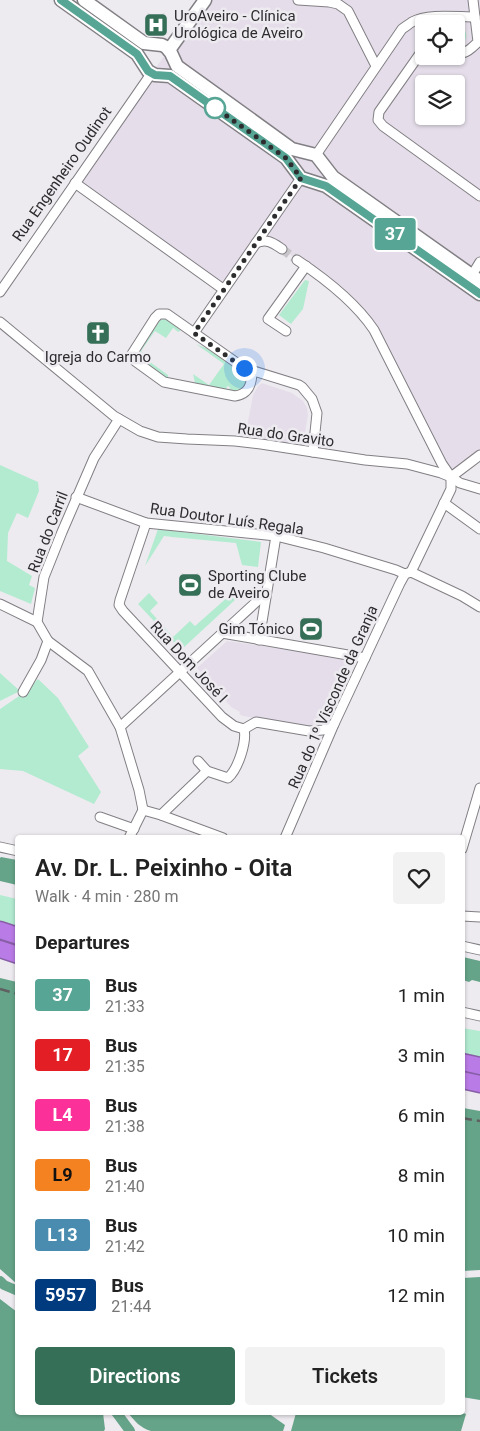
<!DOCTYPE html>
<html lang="en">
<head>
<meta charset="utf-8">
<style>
	body { margin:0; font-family:Roboto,sans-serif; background:#f2f2f2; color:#222; height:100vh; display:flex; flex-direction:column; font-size:19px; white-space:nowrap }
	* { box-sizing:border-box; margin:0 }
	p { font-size:16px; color:#767676 }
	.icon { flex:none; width:28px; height:28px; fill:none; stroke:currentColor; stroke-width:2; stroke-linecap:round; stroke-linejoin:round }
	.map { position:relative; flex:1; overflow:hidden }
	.sheet { position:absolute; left:15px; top:835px; width:450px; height:580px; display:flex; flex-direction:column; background:#fff; border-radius:5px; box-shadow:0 1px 4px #0004 }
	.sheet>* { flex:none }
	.badge { padding:0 10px; border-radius:4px; font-size:18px; line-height:32px }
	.tools { position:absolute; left:415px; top:15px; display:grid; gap:10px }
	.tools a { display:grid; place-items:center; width:50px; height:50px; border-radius:5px; background:#fff; box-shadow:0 1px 4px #0004; font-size:25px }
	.you { position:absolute; width:25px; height:25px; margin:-12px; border:4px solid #fff; border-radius:50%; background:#1a73e8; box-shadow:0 0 0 8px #1a73e833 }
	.map>.badge { position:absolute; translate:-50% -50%; box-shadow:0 0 0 2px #fff }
	h2 { padding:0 20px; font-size:19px; line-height:45px }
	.round { display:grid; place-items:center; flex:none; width:52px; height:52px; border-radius:5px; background:#f2f2f2 }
	.head { display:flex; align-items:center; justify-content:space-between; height:85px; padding:0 20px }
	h1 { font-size:24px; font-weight:600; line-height:38px }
	.button { display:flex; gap:10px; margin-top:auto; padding:10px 20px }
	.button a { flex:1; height:58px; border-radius:5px; background:#356f57; color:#fff; font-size:20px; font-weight:600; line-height:58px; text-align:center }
	.button a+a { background:#f2f2f2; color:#222 }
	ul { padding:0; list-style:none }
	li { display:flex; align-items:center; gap:15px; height:60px; padding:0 20px }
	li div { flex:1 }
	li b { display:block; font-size:19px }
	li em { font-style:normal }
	li .badge { min-width:55px; font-weight:700; text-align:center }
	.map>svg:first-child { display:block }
	.built { fill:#e5deea; fill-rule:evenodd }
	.green { fill:#b3ebd1 }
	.water { fill:#66a489 }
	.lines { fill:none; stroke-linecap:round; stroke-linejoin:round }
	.canal { stroke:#66a489; stroke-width:10 }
	.street-tunnel { stroke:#c7c5c9; stroke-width:9; stroke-dasharray:9 4.5; stroke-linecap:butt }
	.street-casing { stroke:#827f84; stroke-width:11 }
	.secondary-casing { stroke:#827f84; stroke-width:15 }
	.highway-casing { stroke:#885fa6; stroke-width:19 }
	.street { stroke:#fff; stroke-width:9 }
	.secondary { stroke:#fff; stroke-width:12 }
	.highway { stroke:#b97be6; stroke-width:16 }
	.rail { stroke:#605f62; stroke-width:2.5; stroke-dasharray:10 5; stroke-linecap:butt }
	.line-casing { stroke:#fff; stroke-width:11 }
	.line { stroke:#57a595; stroke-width:8 }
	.walk { stroke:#2d2c2e; stroke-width:5; stroke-dasharray:0 9 }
	.stop-dot { fill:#fff; stroke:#57a595; stroke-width:2.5 }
	.labels { text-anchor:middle; stroke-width:5; stroke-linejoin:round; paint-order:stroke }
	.poi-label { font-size:15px; fill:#2d2c2e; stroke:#eeebf0; text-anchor:start }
	.street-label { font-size:15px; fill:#2d2c2e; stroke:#eeebf0 }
</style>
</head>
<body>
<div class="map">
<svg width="480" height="1431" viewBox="0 0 480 1431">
	<rect width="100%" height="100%" fill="#eeebf0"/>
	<g class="built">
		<path d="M205 0H480V455L451 477 374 330 306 266 272 242 260 241 223 289 75 183 151 74ZM424 24H456V56H424ZM424 84H456V116H424Z"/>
		<polygon points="262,383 292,393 303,401 307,408 308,415 303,445 245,437 253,395 258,386"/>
		<polygon points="227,641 337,656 344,658 348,664 350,671 329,719 322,726 315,728 243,716 239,714 240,712 231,707 197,668"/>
	</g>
	<g class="green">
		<path d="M456 25C470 28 469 42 457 47Z"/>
		<polygon points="305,280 309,281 303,309 291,324 279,315"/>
		<polygon points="163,319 167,320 180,330 180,331 178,332 173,328 166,338 155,331 141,351 152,359 150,362 168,375 168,379 138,359 137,355 160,320"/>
		<path d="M196 344 208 349 233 367 232 370 234 372 236 369C251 380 249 393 229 390L230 387 227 386 226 390 195 383 193 374 209 385 224 364Z"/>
		<polygon points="0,465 38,482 39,491 28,518 17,513 8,533 7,561 32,576 29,585 35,588 31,604 0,591"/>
		<polygon points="158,529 261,542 258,567 242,565 236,543 172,537 164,536 145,566"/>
		<polygon points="149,593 158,603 150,611 173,637 190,621 195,626 230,595 235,600 181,650 138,604"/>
		<polygon points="0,673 20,691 0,701"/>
		<polygon points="38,679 58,698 89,747 78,756 101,792 94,804 23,771 0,769 0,709 25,692"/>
		<polygon points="0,895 17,899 17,926 0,921"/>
		<polygon points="462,1028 480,1031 480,1057 463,1053"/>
	</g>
	<g class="water">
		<polygon points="1,857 17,860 17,885 0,881 0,858"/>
		<polygon points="463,957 480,961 480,982 472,980 469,982 463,980"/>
		<polygon points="0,978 17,982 17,1284 0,1269"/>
		<polygon points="463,1108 480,1111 480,1270 463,1271"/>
		<polygon points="480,1277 480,1400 462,1397 463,1278"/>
		<polygon points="0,1299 17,1312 18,1412 103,1413 105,1429 104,1431 0,1431"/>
		<polygon points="460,1412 466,1414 461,1431 291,1431 296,1413"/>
		<path d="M128 1413H268L285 1425 283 1431H151C140 1428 135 1421 128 1413Z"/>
	</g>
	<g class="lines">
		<g class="canal">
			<polyline points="0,1281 4,1285 18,1291"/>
			<polyline points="116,1412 130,1431"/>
		</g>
		<polyline class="street-tunnel" points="282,249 297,260"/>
		<defs>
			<g id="street">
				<polyline points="298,0 329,2 338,4 348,11 376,66"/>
				<polyline points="424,48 379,112 378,120 383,126 480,196"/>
				<path d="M456 54C466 54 472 48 478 42L473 0"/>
				<path d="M316 155 402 29C405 27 409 24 412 22 428 13 457 17 475 17"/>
				<polyline points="75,183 223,289"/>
				<path d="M256 243C267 238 273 243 282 249"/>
				<path d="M297 260C324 278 356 303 374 330L442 464 451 477"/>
				<polyline points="472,275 480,262"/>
				<polyline points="0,292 151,74"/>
				<polyline points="0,322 114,416 140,431 158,437 187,439 235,441 261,444 365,460 407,464 441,473 451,477 460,483 480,489"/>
				<polyline points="286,331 268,319 306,266"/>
				<polyline points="194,333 301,178"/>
				<path d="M252 371C252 384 249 394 235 396L164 382 135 361 132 354 155 318 159 314H167L244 368 299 385 302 387 312 399 317 413 313 452"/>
				<polyline points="119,419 94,458 62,532 44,577 37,622 48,641 88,671 120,727 139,790 143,810"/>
				<polyline points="451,477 480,455"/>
				<polyline points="76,497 146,523 276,536 324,548 396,570 405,574"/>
				<polyline points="444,503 480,529"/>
				<polyline points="146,523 120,600 119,605 123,611 222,717 234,726 244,729"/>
				<polyline points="411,572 451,489 451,477"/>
				<polyline points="411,572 462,596 480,607"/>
				<polyline points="0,604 37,622"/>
				<polyline points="222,633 365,658"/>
				<polyline points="259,640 276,536"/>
				<polyline points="23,692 41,660 48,641"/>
				<polyline points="120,727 266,593"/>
				<polyline points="244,729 256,722 309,731 323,730 334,724"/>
				<path d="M198 761 207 771 228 778C238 769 247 742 244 729"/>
				<polyline points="143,810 161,815 223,838"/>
				<polyline points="161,815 207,771"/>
				<polyline points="100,817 134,829"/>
				<polyline points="129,838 143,810"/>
				<polyline points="285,838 334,724 400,583 405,574 411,572"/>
				<polyline points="0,847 18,851"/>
				<polyline points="462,849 480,788"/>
				<polyline points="462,916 480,917"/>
				<polyline points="462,946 480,950"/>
				<polyline points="462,1012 480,1016"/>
			</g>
			<g id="secondary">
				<polyline points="61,0 137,54 148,71 155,75 170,76 286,158 301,178 326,186 480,294"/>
				<polyline points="84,0 144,43 162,45 166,47 171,53 177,66 292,149 316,155 333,177 480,281"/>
				<polyline points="169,50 205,0"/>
			</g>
			<g id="highway">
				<polyline points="0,930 18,936"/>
				<polyline points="0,949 18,955"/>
				<polyline points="462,1062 480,1066"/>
				<polyline points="462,1080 480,1084"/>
			</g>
		</defs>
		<use href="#street" class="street-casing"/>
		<use href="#secondary" class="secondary-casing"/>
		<use href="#highway" class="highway-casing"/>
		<use href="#street" class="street"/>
		<use href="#secondary" class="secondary"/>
		<use href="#highway" class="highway"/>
		<g class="rail">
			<polyline points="0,989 18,994"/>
			<polyline points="462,1118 480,1121"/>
		</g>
	</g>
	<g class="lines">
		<defs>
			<polyline id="line" points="61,0 137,54 148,71 155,75 170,76 286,158 301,178 326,186 480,294"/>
		</defs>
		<use href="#line" class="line-casing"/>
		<use href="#line" class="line"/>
		<polyline class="walk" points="215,108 210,104 286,158 301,178 194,333 244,368"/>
	</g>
	<defs>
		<symbol id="hospital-square" viewBox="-11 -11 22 22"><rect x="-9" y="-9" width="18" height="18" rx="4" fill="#356f57" stroke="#eeebf0"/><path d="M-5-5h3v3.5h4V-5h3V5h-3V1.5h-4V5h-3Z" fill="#fff"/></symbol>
		<symbol id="church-square" viewBox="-11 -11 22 22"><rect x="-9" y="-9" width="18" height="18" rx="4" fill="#356f57" stroke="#eeebf0"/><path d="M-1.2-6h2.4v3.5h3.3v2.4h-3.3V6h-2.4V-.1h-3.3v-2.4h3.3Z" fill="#fff"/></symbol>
		<symbol id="stadium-square" viewBox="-11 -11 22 22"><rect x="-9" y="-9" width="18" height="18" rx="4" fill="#356f57" stroke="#eeebf0"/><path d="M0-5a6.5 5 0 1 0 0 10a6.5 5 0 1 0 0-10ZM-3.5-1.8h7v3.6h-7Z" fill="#fff"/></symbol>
	</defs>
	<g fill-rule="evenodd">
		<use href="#hospital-square" x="142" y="11" width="28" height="28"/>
		<use href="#church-square" x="84" y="319" width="28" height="28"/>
		<use href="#stadium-square" x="176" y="571" width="28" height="28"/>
		<use href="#stadium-square" x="297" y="615" width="28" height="28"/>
	</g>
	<circle class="stop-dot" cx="215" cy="108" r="10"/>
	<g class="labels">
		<g class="poi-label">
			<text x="174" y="21">UroAveiro - Clínica<tspan x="174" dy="17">Urológica de Aveiro</tspan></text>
			<text x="98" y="362" text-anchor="middle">Igreja do Carmo</text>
			<text x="208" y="581">Sporting Clube<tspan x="208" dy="17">de Aveiro</tspan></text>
			<text x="294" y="634" text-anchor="end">Gim Tónico</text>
		</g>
		<g class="street-label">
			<text transform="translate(62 174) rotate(-55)" y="5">Rua Engenheiro Oudinot</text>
			<text transform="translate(286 435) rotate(8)" y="5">Rua do Gravito</text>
			<text transform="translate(227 519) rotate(8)" y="5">Rua Doutor Luís Regala</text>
			<text transform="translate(48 532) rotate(-69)" y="5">Rua do Carril</text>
			<text transform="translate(189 662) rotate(47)" y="5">Rua Dom José I</text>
			<text transform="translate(333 697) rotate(-66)" y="5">Rua do 1º Visconde da Granja</text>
		</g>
	</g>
</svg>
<div class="tools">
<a><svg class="icon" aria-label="locate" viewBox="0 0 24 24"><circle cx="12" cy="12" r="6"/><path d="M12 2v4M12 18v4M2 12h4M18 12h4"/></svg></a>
<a><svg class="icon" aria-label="layers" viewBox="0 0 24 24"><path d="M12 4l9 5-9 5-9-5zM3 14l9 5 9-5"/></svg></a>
</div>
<div class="you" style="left:244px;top:368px"></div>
<b class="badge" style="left:395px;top:234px;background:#57a595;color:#fff">37</b>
<section class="sheet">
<div class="head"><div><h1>Av. Dr. L. Peixinho - Oita</h1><p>Walk · 4 min · 280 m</p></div><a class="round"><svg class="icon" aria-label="heart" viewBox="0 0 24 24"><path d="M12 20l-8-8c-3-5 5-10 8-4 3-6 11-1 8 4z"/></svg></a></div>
<h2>Departures</h2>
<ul>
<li><span class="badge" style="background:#57a595;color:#fff">37</span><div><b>Bus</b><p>21:33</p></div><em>1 min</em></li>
<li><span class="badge" style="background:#e41e25;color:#fff">17</span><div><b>Bus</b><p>21:35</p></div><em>3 min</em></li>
<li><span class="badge" style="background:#fb3199;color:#fff">L4</span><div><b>Bus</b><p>21:38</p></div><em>6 min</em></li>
<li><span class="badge" style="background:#f58220;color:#111">L9</span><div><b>Bus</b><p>21:40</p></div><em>8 min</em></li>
<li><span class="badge" style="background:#498cb0;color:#fff">L13</span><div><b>Bus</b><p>21:42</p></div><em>10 min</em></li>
<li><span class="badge" style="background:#003b80;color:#fff">5957</span><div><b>Bus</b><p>21:44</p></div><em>12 min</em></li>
</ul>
<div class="button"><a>Directions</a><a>Tickets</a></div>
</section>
</div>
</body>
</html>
